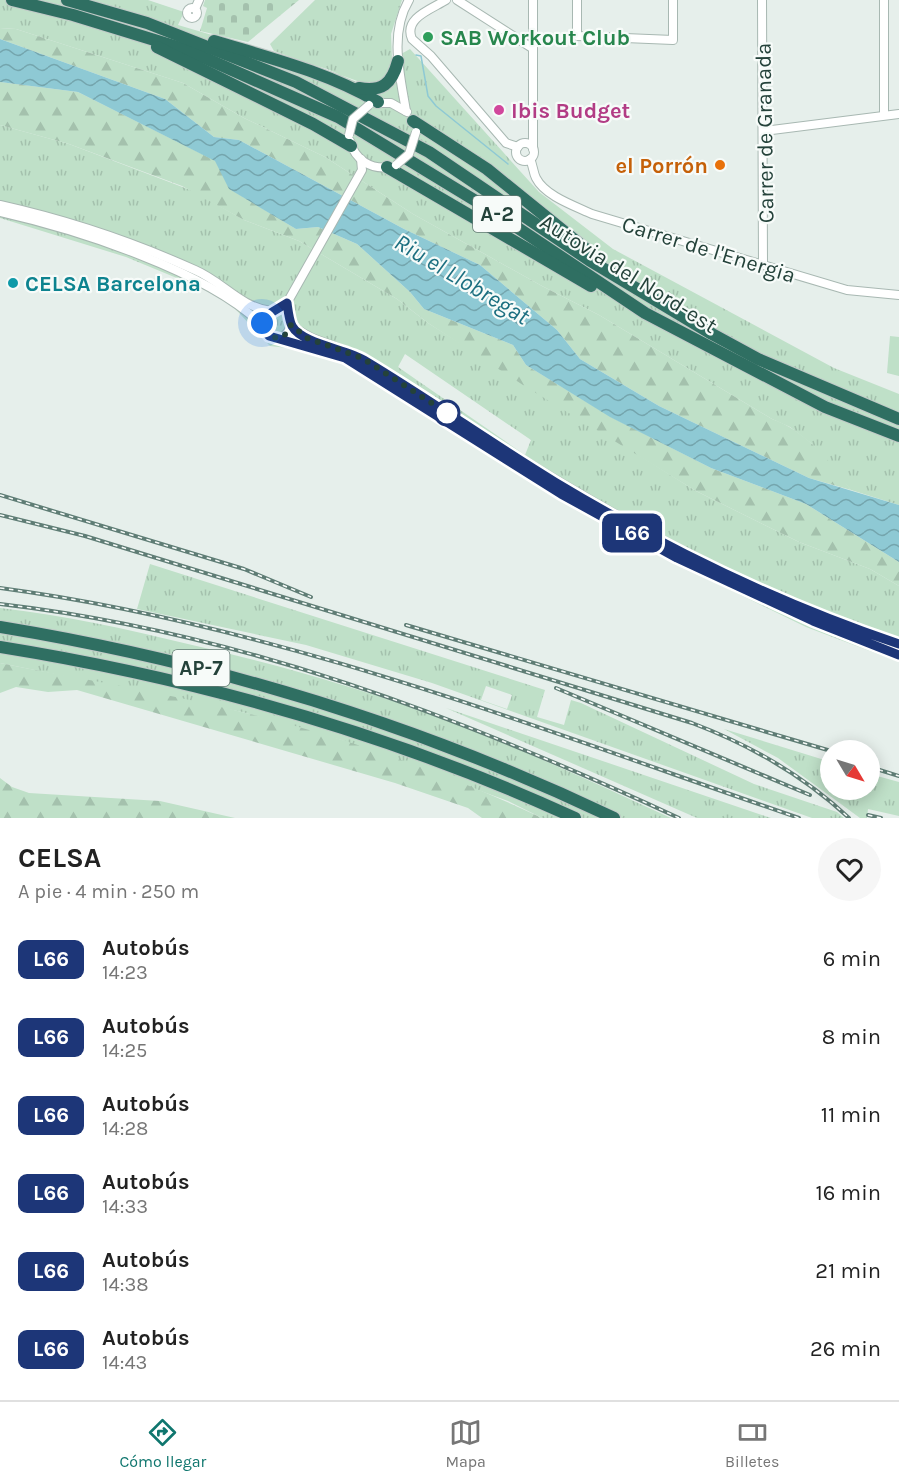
<!DOCTYPE html>
<html lang="es">
<head>
<meta charset="utf-8">
<style>
	body { margin:0; font-family:Karla,sans-serif; background:#f6f6f6; color:#222; height:100vh; display:flex; flex-direction:column; font-size:22px; white-space:nowrap }
	* { box-sizing:border-box; margin:0 }
	p { font-size:20px; color:#767676 }
	.icon { flex:none; width:33px; height:33px; fill:none; stroke:currentColor; stroke-width:2; stroke-linecap:round; stroke-linejoin:round }
	.map { position:relative; height:818px; overflow:hidden }
	.panel { display:flex; flex-direction:column; background:#fff; flex:1 }
	.panel>* { flex:none }
	.badge { padding:0 12px; border-radius:9px; font-size:21px; line-height:39px }
	.needle { width:39px; rotate:128deg }
	.buttons { position:absolute; left:820px; top:740px; display:grid; gap:12px }
	.buttons a { display:grid; place-items:center; width:60px; height:60px; border-radius:50%; background:#fff; box-shadow:0 3px 15px #0003; font-size:30px }
	.you { position:absolute; width:30px; height:30px; margin:-15px; border:4px solid #fff; border-radius:50%; background:#1a73e8; box-shadow:0 0 0 9px #1a73e833 }
	.map>.badge { position:absolute; translate:-50% -50%; box-shadow:0 0 0 3px #fff }
	.round { display:grid; place-items:center; flex:none; width:63px; height:63px; border-radius:32px; background:#f6f6f6 }
	.headline { display:flex; align-items:center; justify-content:space-between; height:102px; padding:0 18px }
	h1 { font-size:28px; font-weight:700; line-height:45px }
	ul { padding:0; list-style:none }
	li { display:flex; align-items:center; gap:18px; height:78px; padding:0 18px }
	li div { flex:1 }
	li b { display:block; font-size:22px }
	li em { font-style:normal }
	li .badge { min-width:66px; font-weight:700; text-align:center }
	.dock { display:flex; justify-content:space-around; align-items:center; height:84px; border-top:2px solid #e0e0e0; background:#fff; font-size:16px; color:#767676 }
	.dock a { display:grid; justify-items:center; gap:3px }
	.dock .on { color:#0f766e }
	.map>svg:first-child { display:block }
	.grass { fill:url(#grass-tufts); fill-rule:evenodd }
	.forest { fill:url(#forest-firs) }
	.cemetery { fill:url(#cemetery-stones) }
	.park { fill:#bfe0c8 }
	.water { fill:url(#water-waves) }
	.lines { fill:none; stroke-linecap:round; stroke-linejoin:round }
	.stream { stroke:#8ec9d4; stroke-width:1.5 }
	.minor-casing { stroke:#a8b8b2; stroke-width:10 }
	.highway-casing { stroke:#c2cac8; stroke-width:14 }
	.minor { stroke:#fff; stroke-width:8 }
	.highway { stroke:#2f6f62; stroke-width:12 }
	.rail-casing { stroke:#5f7d75; stroke-width:4 }
	.rail { stroke:#f7fbf9; stroke-width:1.5; stroke-dasharray:4.5; stroke-linecap:butt }
	.minor-bridge-casing { stroke:#a8b8b2; stroke-width:10; stroke-linecap:butt }
	.minor-bridge { stroke:#fff; stroke-width:8 }
	.line-casing { stroke:#fff; stroke-width:14 }
	.line { stroke:#1d3678; stroke-width:9 }
	.walk { stroke:#24423a; stroke-width:6; stroke-dasharray:0 10.8 }
	.leisure-dot { fill:#2e9e5b; stroke:#f7fbf9; stroke-width:2 }
	.hotel-dot { fill:#d1479c; stroke:#f7fbf9; stroke-width:2 }
	.food-dot { fill:#e8710a; stroke:#f7fbf9; stroke-width:2 }
	.culture-dot { fill:#0f9aa8; stroke:#f7fbf9; stroke-width:2 }
	.stop-dot { fill:#fff; stroke:#1d3678; stroke-width:3 }
	.labels { text-anchor:middle; stroke-width:4.5; stroke-linejoin:round; paint-order:stroke }
	.shield { fill:#f7fbf9; stroke:#637a73; stroke-width:1.5 }
	.shield-label { font-size:21px; font-weight:bold; fill:#24423a }
	.leisure-label { font-size:22px; font-weight:bold; fill:#27864d; stroke:#f7fbf9; text-anchor:start }
	.hotel-label { font-size:22px; font-weight:bold; fill:#b23c85; stroke:#f7fbf9; text-anchor:start }
	.street-label { font-size:22px; fill:#24423a; stroke:#f7fbf9 }
	.food-label { font-size:22px; font-weight:bold; fill:#c56008; stroke:#f7fbf9; text-anchor:end }
	.culture-label { font-size:22px; font-weight:bold; fill:#0d838f; stroke:#f7fbf9; text-anchor:start }
	.water-label { font-size:24px; font-style:italic; fill:#1c6f80; stroke:#f7fbf9 }
</style>
</head>
<body>
<div class="map">
<svg width="899" height="818" viewBox="0 0 899 818">
	<defs>
		<pattern id="grass-tufts" width="24" height="20" patternUnits="userSpaceOnUse" patternTransform="scale(1.5)"><rect width="24" height="20" fill="#bfe0c8"/><path d="M3 7l-1-3M5 7V3M7 7l1-3M15 17l-1-3M17 17v-4M19 17l1-3" fill="none" stroke="#a4c1ad"/></pattern>
		<pattern id="forest-firs" width="22" height="20" patternUnits="userSpaceOnUse" patternTransform="scale(1.5)"><rect width="22" height="20" fill="#bfe0c8"/><path d="M5 1l3.5 6h-7zM16 11l3.5 6h-7z" fill="#a4c1ad"/></pattern>
		<pattern id="cemetery-stones" width="16" height="16" patternUnits="userSpaceOnUse" patternTransform="scale(1.5)"><rect width="16" height="16" fill="#bfe0c8"/><path d="M2 7V4a2 2 0 0 1 4 0v3zM10 15v-3a2 2 0 0 1 4 0v3z" fill="#a4c1ad"/></pattern>
		<pattern id="water-waves" width="16" height="10" patternUnits="userSpaceOnUse" patternTransform="scale(1.5)"><rect width="16" height="10" fill="#8ec9d4"/><path d="M0 5q4-4 8 0t8 0" fill="none" stroke="#74a5ad"/></pattern>
	</defs>
	<rect width="100%" height="100%" fill="#e6efeb"/>
	<g class="grass">
		<polygon points="0,0 148,0 184,12 178,25 327,69 368,87 374,87 274,51 270,44 315,0 402,0 391,34 392,59 410,49 539,192 613,249 834,368 899,394 899,505 851,490 812,444 790,427 772,419 599,315 542,286 413,214 325,157 244,118 183,83 16,29 0,28"/>
		<path d="M0 125 69 144 193 191 244 220 299 241 397 299 428 323 696 491 799 542 870 569 899 586V662L806 627 644 548 475 445 357 368 296 349 270 346 225 298 126 257 0 218ZM405 354 531 440 525 455 398 367Z"/>
		<path d="M150 564 545 690 537 717 564 725 571 700 581 703 754 784 837 812 844 818H812L432 683 306 645 137 609ZM486 686 512 695 507 709 481 700Z"/>
		<path d="M0 608C63 615 126 629 188 644 275 664 361 688 445 720 522 749 597 784 671 818H542L508 801 341 740 242 712 0 663Z"/>
		<polygon points="446,708 771,818 697,818"/>
		<polygon points="724,729 831,762 831,789 870,789 870,774 899,782 899,816 868,809 867,818 860,818 778,758"/>
	</g>
	<g class="forest">
		<path d="M0 28 16 29 183 83 244 118 325 157 413 214 542 286 599 315 772 419C806 431 831 462 851 490L809 478 659 406 580 359 557 330 480 265 404 229 239 140 214 137 165 99 0 39Z"/>
		<polygon points="0,82 78,92 216,161 230,189 296,229 318,227 357,244 410,292 424,309 513,345 526,365 611,417 711,468 806,504 899,562 899,586 870,569 799,542 696,491 523,385 428,323 397,299 299,241 244,220 182,186 69,144 0,125"/>
		<path d="M0 663C80 679 162 692 242 712 339 735 452 775 542 818H482L468 808 395 783 77 690 48 692 16 687 0 693Z"/>
		<polygon points="0,778 12,787 29,793 160,801 235,818 0,818"/>
	</g>
	<polygon class="cemetery" points="205,0 299,0 248,42 200,31 207,8 203,6"/>
	<polygon class="park" points="890,336 899,337 899,376 887,373"/>
	<polygon class="water" points="0,39 165,99 214,137 239,140 404,229 480,265 557,330 580,359 659,406 809,478 899,505 899,562 806,504 711,468 610,417 526,365 513,345 424,309 410,292 357,244 318,227 296,229 229,189 215,161 78,92 0,82"/>
	<g class="lines">
		<polyline class="stream" points="416,55 421,56 428,96 436,106 508,164"/>
		<defs>
			<g id="minor">
				<path d="M446 0C432 9 403 18 412 39L431 56 506 143 518 147"/>
				<polyline points="457,0 532,48"/>
				<polyline points="577,0 577,36 673,40 673,0"/>
				<polyline points="762,0 763,265"/>
				<polyline points="884,0 884,115"/>
				<circle cx="192" cy="13" r="5"/>
				<polyline points="195,9 199,0"/>
				<polyline points="375,103 391,103 407,112"/>
				<path d="M406 111C400 75 389 33 409 0"/>
				<polyline points="764,131 899,114"/>
				<path d="M350 141C355 160 371 170 390 167"/>
				<circle cx="525" cy="152" r="9"/>
				<polyline points="533,149 533,0"/>
				<path d="M361 159 362 170 287 303 264 317C260 330 268 339 281 338L345 358 561 494 677 558 812 621 899 655"/>
				<path d="M530 159C533 165 533 172 536 178 545 196 575 206 592 214L847 290 899 295"/>
				<path d="M0 205C67 220 133 242 195 270 223 282 240 307 271 311"/>
				<path d="M0 212C75 229 209 271 263 326"/>
				<path d="M291 325C310 340 322 341 344 350 358 355 371 364 383 372 547 477 713 582 899 644"/>
				<path d="M281 338C296 329 290 317 287 303"/>
			</g>
			<g id="highway">
				<polyline points="12,0 73,15 187,50 338,117 494,212 645,313 825,407 899,436"/>
				<polyline points="67,0 147,23 296,82 429,152 589,260 712,334 758,359 899,419"/>
				<path d="M214 41C270 58 327 72 378 102"/>
				<polyline points="157,47 313,124 351,146"/>
				<path d="M359 88C382 92 392 84 398 61"/>
				<polyline points="413,121 487,169 587,250"/>
				<polyline points="387,167 591,286"/>
				<path d="M0 627C213 662 419 725 614 818"/>
				<path d="M0 647C199 679 392 734 575 818"/>
			</g>
		</defs>
		<use href="#minor" class="minor-casing"/>
		<use href="#highway" class="highway-casing"/>
		<use href="#minor" class="minor"/>
		<use href="#highway" class="highway"/>
		<defs>
			<g id="rail">
				<polyline points="0,495 244,569 311,597"/>
				<path d="M0 515 85 536 692 723C750 745 803 775 849 818"/>
				<path d="M0 588C276 625 537 728 799 818"/>
				<path d="M0 604C240 632 461 717 679 818"/>
				<polyline points="406,625 831,751"/>
				<polyline points="556,688 810,795"/>
				<polyline points="870,767 899,776"/>
				<polyline points="868,815 881,818"/>
			</g>
		</defs>
		<use href="#rail" class="rail-casing"/>
		<use href="#rail" class="rail"/>
		<defs>
			<g id="minor-bridge">
				<polyline points="349,135 353,119 369,105"/>
				<polyline points="396,165 409,154 416,132"/>
			</g>
		</defs>
		<use href="#minor-bridge" class="minor-bridge-casing"/>
		<use href="#minor-bridge" class="minor-bridge"/>
	</g>
	<g class="lines">
		<defs>
			<path id="line" d="M899 644C780 604 663 547 555 482 491 443 429 399 364 360 346 349 302 344 292 326 289 320 288 310 287 303L264 317 262 326 269 336 345 358 561 494 677 558 813 621 899 655"/>
		</defs>
		<use href="#line" class="line-casing"/>
		<use href="#line" class="line"/>
		<polyline class="walk" points="262,323 266,333 273,338 284,336 291,325 307,338 362,358 447,413"/>
	</g>
	<circle class="leisure-dot" cx="428" cy="37" r="6"/>
	<circle class="hotel-dot" cx="499" cy="110" r="6"/>
	<circle class="food-dot" cx="720" cy="165" r="6"/>
	<circle class="culture-dot" cx="13" cy="283" r="6"/>
	<circle class="stop-dot" cx="447" cy="413" r="12"/>
	<g class="labels">
		<g class="shield">
			<rect x="473" y="196" width="48" height="36" rx="4.5"/>
			<rect x="172.5" y="650" width="57" height="36" rx="4.5"/>
		</g>
		<g class="shield-label">
			<text x="497" y="221">A-2</text>
			<text x="201" y="675">AP-7</text>
		</g>
		<g class="leisure-label">
			<text x="440" y="45">SAB Workout Club</text>
		</g>
		<g class="hotel-label">
			<text x="511" y="118">Ibis Budget</text>
		</g>
		<g class="street-label">
			<text transform="translate(764 133) rotate(-91)" y="8">Carrer de Granada</text>
			<text transform="translate(709 249) rotate(17)" y="8">Carrer de l'Energia</text>
			<text transform="translate(629 273) rotate(32)" y="8">Autovia del Nord-est</text>
		</g>
		<g class="food-label">
			<text x="708" y="173">el Porrón</text>
		</g>
		<g class="culture-label">
			<text x="25" y="291">CELSA Barcelona</text>
		</g>
		<g class="water-label">
			<text transform="translate(462 279) rotate(31)" y="8">Riu el Llobregat</text>
		</g>
	</g>
</svg>
<div class="buttons">
<a><svg class="needle" viewBox="-14 -14 28 28"><path d="M0-13l5 13h-10z" fill="#e53935"/><path d="M0 13l5-13h-10z" fill="#767676"/></svg></a>
</div>
<div class="you" style="left:262px;top:323px"></div>
<b class="badge" style="left:632px;top:533px;background:#1d3678;color:#fff">L66</b>
</div>
<section class="panel">
<div class="headline"><div><h1>CELSA</h1><p>A pie · 4 min · 250 m</p></div><a class="round"><svg class="icon" aria-label="heart" viewBox="0 0 24 24"><path d="M12 20l-8-8c-3-5 5-10 8-4 3-6 11-1 8 4z"/></svg></a></div>
<ul>
<li><span class="badge" style="background:#1d3678;color:#fff">L66</span><div><b>Autobús</b><p>14:23</p></div><em>6 min</em></li>
<li><span class="badge" style="background:#1d3678;color:#fff">L66</span><div><b>Autobús</b><p>14:25</p></div><em>8 min</em></li>
<li><span class="badge" style="background:#1d3678;color:#fff">L66</span><div><b>Autobús</b><p>14:28</p></div><em>11 min</em></li>
<li><span class="badge" style="background:#1d3678;color:#fff">L66</span><div><b>Autobús</b><p>14:33</p></div><em>16 min</em></li>
<li><span class="badge" style="background:#1d3678;color:#fff">L66</span><div><b>Autobús</b><p>14:38</p></div><em>21 min</em></li>
<li><span class="badge" style="background:#1d3678;color:#fff">L66</span><div><b>Autobús</b><p>14:43</p></div><em>26 min</em></li>
</ul>
</section>
<nav class="dock">
<a class="on"><svg class="icon" aria-label="directions" viewBox="0 0 24 24"><path d="M12 3l9 9-9 9-9-9zM9 14v-3h6M13 9l2 2-2 2"/></svg>Cómo llegar</a>
<a><svg class="icon" aria-label="map" viewBox="0 0 24 24"><path d="M3 6l6-2 6 2 6-2v14l-6 2-6-2-6 2zM9 4v14M15 6v14"/></svg>Mapa</a>
<a><svg class="icon" aria-label="tickets" viewBox="0 0 24 24"><path d="M3 7h18v10H3zM15 7v10"/></svg>Billetes</a>
</nav>
</body>
</html>
